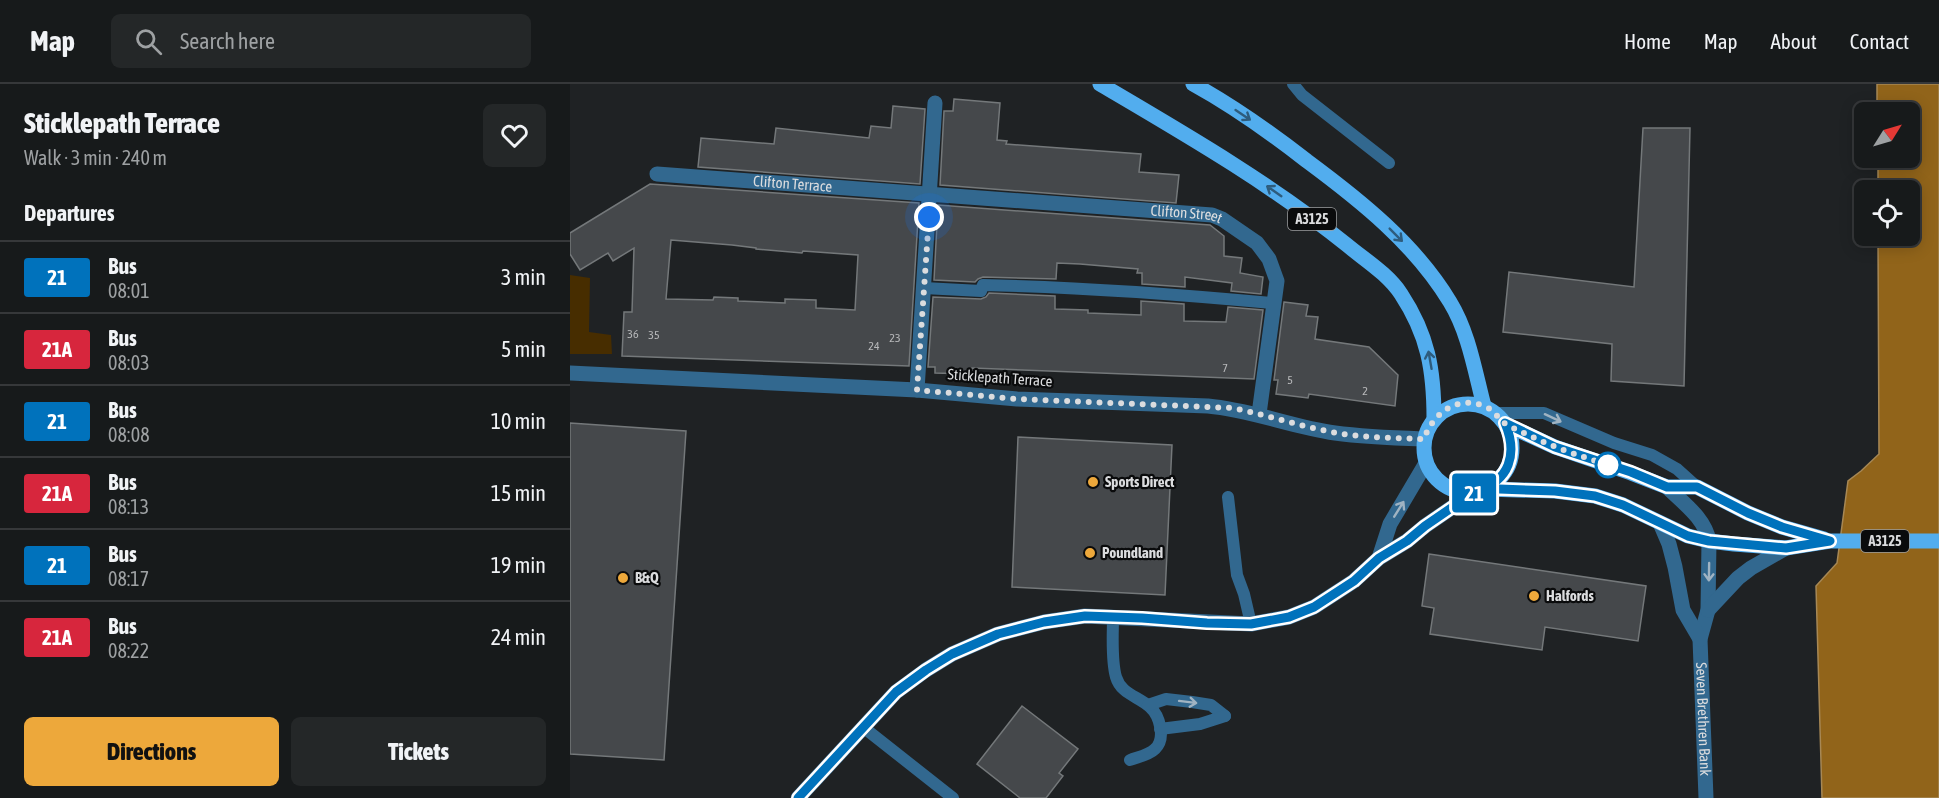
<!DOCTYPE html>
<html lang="en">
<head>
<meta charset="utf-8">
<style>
	body { margin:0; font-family:"Asap Condensed",sans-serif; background:#242728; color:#f1f3f6; height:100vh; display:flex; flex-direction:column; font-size:22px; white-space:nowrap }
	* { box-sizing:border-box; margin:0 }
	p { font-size:20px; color:#9ea1a3 }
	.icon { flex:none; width:33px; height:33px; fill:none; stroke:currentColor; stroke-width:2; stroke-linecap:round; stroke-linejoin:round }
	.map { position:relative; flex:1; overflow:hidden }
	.details { display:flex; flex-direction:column; background:#171a1b; width:570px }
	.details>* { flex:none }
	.badge { padding:0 12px; border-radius:4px; font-size:21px; line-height:39px }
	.needle { width:39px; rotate:53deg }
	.fabs { position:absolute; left:1284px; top:18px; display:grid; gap:12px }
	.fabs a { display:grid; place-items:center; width:66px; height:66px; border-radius:9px; background:#171a1b; box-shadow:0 3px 15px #0003,0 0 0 2px #36383a; font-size:30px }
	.you { position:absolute; width:30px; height:30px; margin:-15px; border:4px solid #fff; border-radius:50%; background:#1a73e8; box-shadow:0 0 0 9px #1a73e833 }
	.map>.badge { position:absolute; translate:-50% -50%; box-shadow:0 0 0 3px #fff }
	h2 { padding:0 24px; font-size:22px; line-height:54px }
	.round { display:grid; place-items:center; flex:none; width:63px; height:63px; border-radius:9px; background:#242728 }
	.headline { display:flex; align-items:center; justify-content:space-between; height:102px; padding:0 24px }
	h1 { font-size:28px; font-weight:800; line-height:45px }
	.cta { display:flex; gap:12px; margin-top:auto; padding:12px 24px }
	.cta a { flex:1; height:69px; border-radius:9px; background:#eda83b; color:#111; font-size:24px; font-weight:800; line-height:69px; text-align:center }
	.cta a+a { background:#242728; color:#f1f3f6 }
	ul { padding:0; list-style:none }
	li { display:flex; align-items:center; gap:18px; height:72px; padding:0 24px; border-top:2px solid #36383a }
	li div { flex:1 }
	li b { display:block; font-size:22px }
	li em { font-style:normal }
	li .badge { min-width:66px; font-weight:700; text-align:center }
	header { display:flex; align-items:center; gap:36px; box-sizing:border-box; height:84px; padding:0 30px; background:#171a1b; border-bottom:2px solid #36383a }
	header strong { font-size:28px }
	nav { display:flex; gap:33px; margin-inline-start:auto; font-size:21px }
	.search { width:420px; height:54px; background:#242728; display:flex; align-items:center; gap:15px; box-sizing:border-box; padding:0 21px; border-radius:9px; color:#9ea1a3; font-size:22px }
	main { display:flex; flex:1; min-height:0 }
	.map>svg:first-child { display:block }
	.green { fill:#472d00 }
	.water { fill:#91641a; stroke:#a78855; stroke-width:1.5 }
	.building { fill:#45484b; stroke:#74787a; stroke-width:1.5; fill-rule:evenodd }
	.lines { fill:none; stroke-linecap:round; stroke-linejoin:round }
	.lane { stroke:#32688f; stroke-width:12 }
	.street { stroke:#32688f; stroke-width:15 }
	.primary { stroke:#52adee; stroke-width:15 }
	.oneway { stroke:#2e5c7d }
	.oneway2 { stroke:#a0b3c2 }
	.line-casing { stroke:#fff; stroke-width:14 }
	.line { stroke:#0072bc; stroke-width:9 }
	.walk { stroke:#dbdcde; stroke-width:6; stroke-dasharray:0 10.8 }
	.stop-dot { fill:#fff; stroke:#0072bc; stroke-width:3 }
	.poi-dot { fill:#eda83b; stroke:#0a0b0c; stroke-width:2 }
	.labels { text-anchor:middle; stroke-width:4.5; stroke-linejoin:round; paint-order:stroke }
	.number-label { font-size:12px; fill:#b6b7b9 }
	.shield { fill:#0a0b0c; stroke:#9c9d9f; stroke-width:1.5 }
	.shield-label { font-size:14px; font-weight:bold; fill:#dbdcde }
	.street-label { font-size:15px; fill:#dbdcde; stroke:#0a0b0c }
	.poi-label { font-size:15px; font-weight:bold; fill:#dbdcde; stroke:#0a0b0c; text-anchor:start }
</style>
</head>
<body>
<header>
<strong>Map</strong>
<div class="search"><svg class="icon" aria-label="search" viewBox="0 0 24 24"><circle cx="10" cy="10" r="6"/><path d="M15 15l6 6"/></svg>Search here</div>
<nav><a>Home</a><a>Map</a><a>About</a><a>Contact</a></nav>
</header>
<main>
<section class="details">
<div class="headline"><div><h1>Sticklepath Terrace</h1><p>Walk · 3 min · 240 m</p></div><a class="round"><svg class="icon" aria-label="heart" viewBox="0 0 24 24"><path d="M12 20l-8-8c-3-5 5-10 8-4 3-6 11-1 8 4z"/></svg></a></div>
<h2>Departures</h2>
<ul>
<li><span class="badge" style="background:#0072bc;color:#fff">21</span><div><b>Bus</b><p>08:01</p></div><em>3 min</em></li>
<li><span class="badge" style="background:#d7263d;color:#fff">21A</span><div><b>Bus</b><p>08:03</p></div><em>5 min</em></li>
<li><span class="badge" style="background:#0072bc;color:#fff">21</span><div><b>Bus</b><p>08:08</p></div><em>10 min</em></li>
<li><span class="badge" style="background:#d7263d;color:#fff">21A</span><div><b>Bus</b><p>08:13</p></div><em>15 min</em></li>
<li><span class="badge" style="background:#0072bc;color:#fff">21</span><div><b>Bus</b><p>08:17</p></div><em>19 min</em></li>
<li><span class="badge" style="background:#d7263d;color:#fff">21A</span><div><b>Bus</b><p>08:22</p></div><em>24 min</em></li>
</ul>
<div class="cta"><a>Directions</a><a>Tickets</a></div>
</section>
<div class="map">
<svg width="1369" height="714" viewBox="0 0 1369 714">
	<rect width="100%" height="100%" fill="#1f2224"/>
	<polygon class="green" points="0,191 20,194 19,248 41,251 42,270 0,270"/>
	<polygon class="water" points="1307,0 1369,0 1369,714 1252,714 1246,502 1267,479 1278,397 1291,387 1309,370 1308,152 1340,152 1340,106 1308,106 1308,74 1340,74 1340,28 1307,28"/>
	<g class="building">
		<polygon points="384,15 430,19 427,56 437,57 436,60 571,70 569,88 609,91 606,119 370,101 374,27 383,27"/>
		<polygon points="323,22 355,25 350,100 128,83 131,54 204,60 206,44 299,54 301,42 321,44"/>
		<polygon points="1073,44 1120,44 1114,302 1041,297 1042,260 933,248 939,188 1064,203"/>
		<path d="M80 100 349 119 339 282 52 272 54 228H62L64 164 43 177 38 169 10 186 0 170V149ZM101 156 162 161 186 164V165L232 169 233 167 288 171 285 226 246 224V216L215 215V219L168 217V214L144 213 143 216 96 215Z"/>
		<polygon points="368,121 640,141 654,152 654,172 672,174 670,189 693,193 691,210 661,207 662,199 615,193 615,203 572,200 572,189 567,189 568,185 510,180 487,179 486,195 413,193 408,195 405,198 364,196"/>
		<polygon points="419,209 485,212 485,225 518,226 518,229 571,231 571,217 614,220 614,237 656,238 658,223 693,226 684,295 402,284 401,290 365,289 365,283 358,283 363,213 411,215 416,213"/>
		<polygon points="714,218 738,221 736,232 748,233 745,255 799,263 828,291 825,322 739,310 738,314 706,310 708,296 704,296"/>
		<polygon points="0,339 116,347 94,676 0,670"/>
		<polygon points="448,353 602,361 595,511 442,503"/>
		<polygon points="859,470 1076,502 1068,557 975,543 972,566 860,550 864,524 852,522"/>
		<polygon points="452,622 508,665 489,689 493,692 476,714 450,714 407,680"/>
	</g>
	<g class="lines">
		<g class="lane">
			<polyline points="723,0 732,11 819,79"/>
			<path d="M354 204 411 207 413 201C510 203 606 210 702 219"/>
			<polyline points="926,329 974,329 1044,359 1082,371 1107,385 1127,403"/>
			<polyline points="658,413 667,491 674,510 681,540"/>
			<path d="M543 533C543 550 541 576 546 593 551 610 568 612 580 623 590 632 596 655 585 665 579 671 568 673 560 676"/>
			<polyline points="578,621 596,615 622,618 641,621 655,632"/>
			<polyline points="293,643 383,714"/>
			<polyline points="590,645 630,640 655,632"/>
		</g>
		<g class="street">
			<path id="s1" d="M87 90 642 131 652 135 687 159 699 175 707 197 689 330"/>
			<path d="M0 289 347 306 447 315 638 322C682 326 722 343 765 349 795 353 825 354 854 355"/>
			<polyline points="347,306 365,19"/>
			<path id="s2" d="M1097 403C1113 419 1135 434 1139 457L1138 526 1130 555 1136 714"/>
			<polyline points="1090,439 1099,460 1105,483 1113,526 1130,555"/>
			<polyline points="809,474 820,440 856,379"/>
			<polyline points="1138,526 1168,494 1181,484 1216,464"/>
			<polyline points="228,714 326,608 356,586 382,570 428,550 474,538 515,532 681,540 719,533 744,523 784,497 809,474 837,457 855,442 906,407"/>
		</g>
		<g class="primary">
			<path d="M530 0C615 50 700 99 777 161 795 176 818 190 831 210 858 251 864 286 864 335"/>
			<path d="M623 0C663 22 701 49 737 77 791 117 845 160 880 218 899 249 905 288 914 322"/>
			<circle cx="898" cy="364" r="44"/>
			<polyline points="935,340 985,363 1061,389 1097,403 1127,403 1178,429 1212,443 1254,455"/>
			<polyline points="915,405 985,407 1025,412 1053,421 1118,452 1139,457 1164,460 1216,464 1260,457 1369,457"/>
		</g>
	</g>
	<defs><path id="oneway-shaft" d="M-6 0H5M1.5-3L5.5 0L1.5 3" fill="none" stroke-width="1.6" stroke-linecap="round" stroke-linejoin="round" transform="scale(1.5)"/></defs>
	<g class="oneway">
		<use href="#oneway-shaft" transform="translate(673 31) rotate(34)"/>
		<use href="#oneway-shaft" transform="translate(704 107) rotate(-145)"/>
		<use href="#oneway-shaft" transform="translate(826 151) rotate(45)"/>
		<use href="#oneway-shaft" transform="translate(860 276) rotate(-100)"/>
	</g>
	<g class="oneway2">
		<use href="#oneway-shaft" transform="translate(983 334) rotate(25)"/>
		<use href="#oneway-shaft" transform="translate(829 425) rotate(-58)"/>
		<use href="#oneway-shaft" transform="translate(1139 488) rotate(91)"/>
		<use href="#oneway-shaft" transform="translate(618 618) rotate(7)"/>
	</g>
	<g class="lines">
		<defs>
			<path id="line" d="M228 714 326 608 356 586 382 570 428 550 474 538 515 532 572 534 637 539 681 540 719 533 744 523 784 497 809 474 837 457 855 442 906 407C940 397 948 370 935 339L985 363 1061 388 1097 403H1127L1178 429 1212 443 1260 457 1216 464 1139 457 1118 452 1053 421 1025 412 985 407 929 405"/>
		</defs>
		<use href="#line" class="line-casing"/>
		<use href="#line" class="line"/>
		<path class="walk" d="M359 133 347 306 447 315 663 324C697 331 729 342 762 348 792 354 824 354 854 355 863 329 888 310 916 323 925 327 929 336 937 341 947 346 957 350 967 355 991 366 1016 374 1042 382L1038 381"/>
	</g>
	<circle class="stop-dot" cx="1038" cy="381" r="12"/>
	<g class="poi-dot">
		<circle cx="523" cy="398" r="6"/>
		<circle cx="520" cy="469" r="6"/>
		<circle cx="53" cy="494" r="6"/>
		<circle cx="964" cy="512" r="6"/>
	</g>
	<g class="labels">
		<g class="number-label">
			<text x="63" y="254">36</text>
			<text x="84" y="255">35</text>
			<text x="325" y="258">23</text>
			<text x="304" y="266">24</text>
			<text x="655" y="288">7</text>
			<text x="720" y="300">5</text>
			<text x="795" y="311">2</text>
		</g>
		<g class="shield">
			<rect x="718" y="124" width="48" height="22" rx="4.5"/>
			<rect x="1291" y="446" width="48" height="22" rx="4.5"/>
		</g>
		<g class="shield-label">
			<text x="742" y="140">A3125</text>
			<text x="1315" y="462">A3125</text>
		</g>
		<g class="street-label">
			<text dy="5" stroke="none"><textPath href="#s1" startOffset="136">Clifton Terrace</textPath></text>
			<text dy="5" stroke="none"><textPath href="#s1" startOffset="531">Clifton Street</textPath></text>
			<text transform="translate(430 294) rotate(4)" y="5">Sticklepath Terrace</text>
			<text dy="5" stroke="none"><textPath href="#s2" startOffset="249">Seven Brethren Bank</textPath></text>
		</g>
		<g class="poi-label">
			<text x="535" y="403">Sports Direct</text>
			<text x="532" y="474">Poundland</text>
			<text x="65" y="499">B&amp;Q</text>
			<text x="976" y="517">Halfords</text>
		</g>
	</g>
</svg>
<div class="fabs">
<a><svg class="needle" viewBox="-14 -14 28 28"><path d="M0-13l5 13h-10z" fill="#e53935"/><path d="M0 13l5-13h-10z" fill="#9ea1a3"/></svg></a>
<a><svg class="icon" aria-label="locate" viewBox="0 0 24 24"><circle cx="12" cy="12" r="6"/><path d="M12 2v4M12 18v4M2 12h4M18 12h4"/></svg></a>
</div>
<div class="you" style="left:359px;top:133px"></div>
<b class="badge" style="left:904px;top:409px;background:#0072bc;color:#fff">21</b>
</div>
</main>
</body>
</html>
